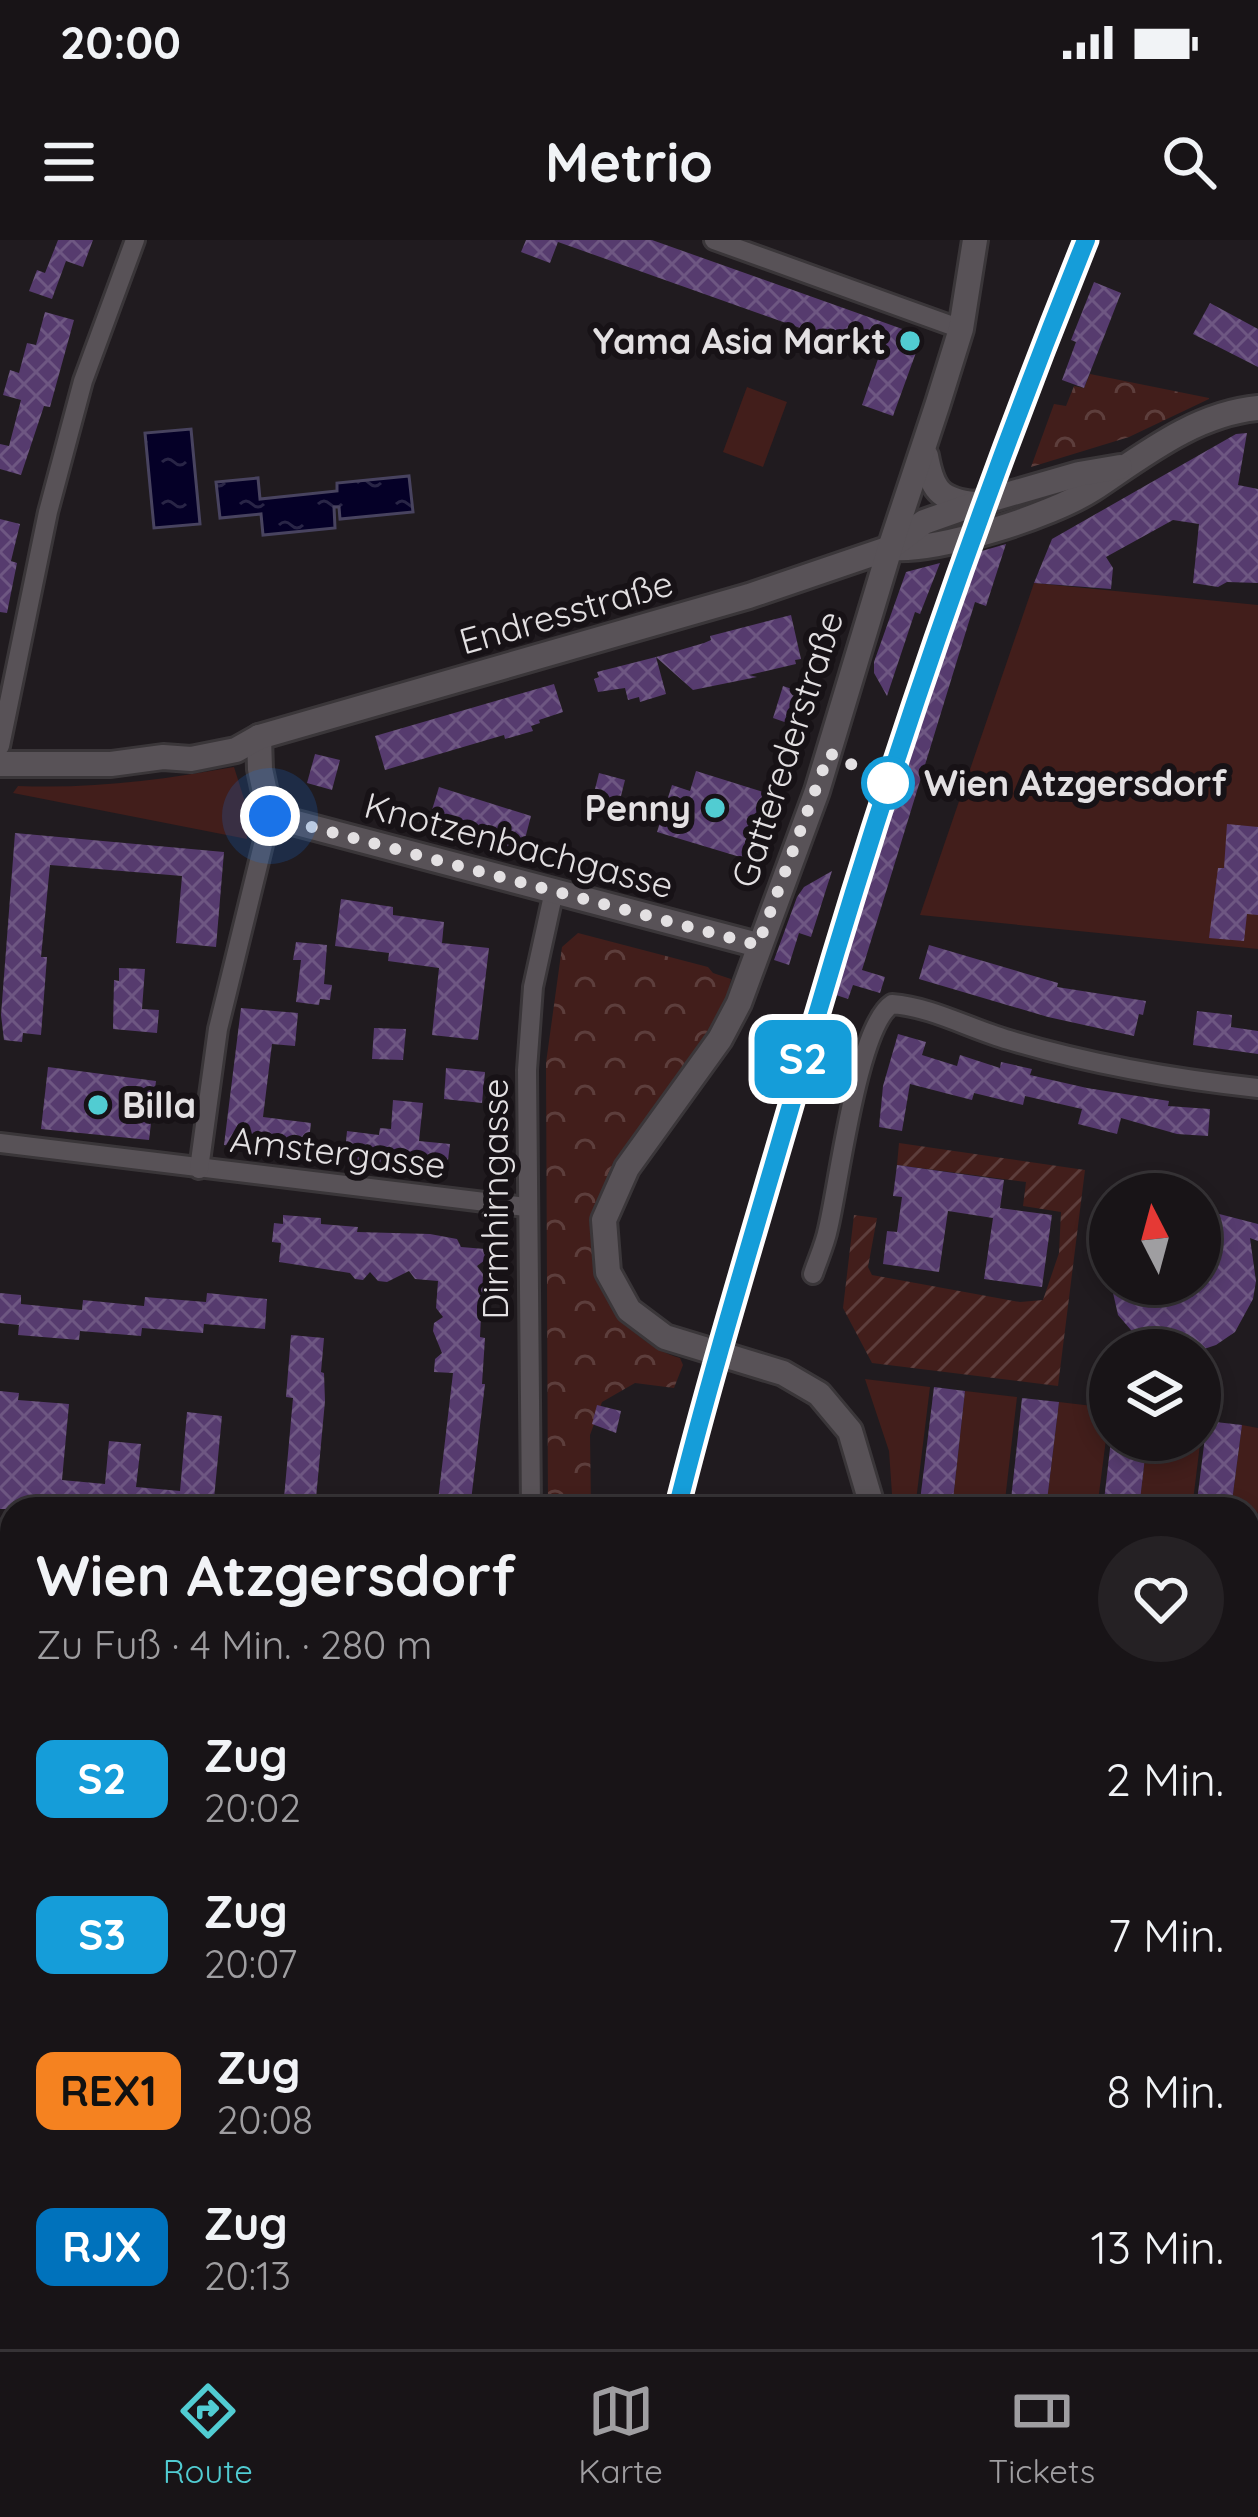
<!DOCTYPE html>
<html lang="de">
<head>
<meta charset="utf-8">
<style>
	body { margin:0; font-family:Quicksand,sans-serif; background:#252124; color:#f1f3f6; height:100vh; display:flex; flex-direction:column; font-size:45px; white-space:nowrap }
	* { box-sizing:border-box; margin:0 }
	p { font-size:39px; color:#9f9ea1 }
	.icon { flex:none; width:66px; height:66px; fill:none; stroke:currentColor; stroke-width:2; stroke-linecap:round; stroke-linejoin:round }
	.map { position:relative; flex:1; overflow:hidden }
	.side { position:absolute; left:0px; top:1257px; width:1260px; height:852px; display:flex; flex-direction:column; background:#181417; border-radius:36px 36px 0 0; box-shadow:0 6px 18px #0003,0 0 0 3px #363336 }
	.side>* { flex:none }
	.badge { padding:0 24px; border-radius:18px; font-size:42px; line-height:78px }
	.needle { width:78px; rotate:354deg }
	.controls { position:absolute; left:1089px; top:933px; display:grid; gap:24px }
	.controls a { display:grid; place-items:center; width:132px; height:132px; border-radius:50%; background:#181417; box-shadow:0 6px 18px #0003,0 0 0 3px #363336; font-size:60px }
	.you { position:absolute; width:60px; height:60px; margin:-30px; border:9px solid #fff; border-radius:50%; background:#1a73e8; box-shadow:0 0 0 18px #1a73e833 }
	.map>.badge { position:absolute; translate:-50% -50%; box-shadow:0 0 0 6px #fff }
	.round { display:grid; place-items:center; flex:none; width:126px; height:126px; border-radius:63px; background:#252124 }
	.headline { display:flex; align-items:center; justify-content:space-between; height:204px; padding:0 36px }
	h1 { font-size:57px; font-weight:800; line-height:90px }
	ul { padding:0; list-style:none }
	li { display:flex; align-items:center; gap:36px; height:156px; padding:0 36px }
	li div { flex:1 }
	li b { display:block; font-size:45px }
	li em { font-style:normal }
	li .badge { min-width:132px; font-weight:700; text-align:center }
	.status { display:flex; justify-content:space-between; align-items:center; height:84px; padding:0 60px; background:#181417; direction:ltr }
	.status svg { height:33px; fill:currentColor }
	header { display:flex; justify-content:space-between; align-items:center; height:156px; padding:0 36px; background:#181417; font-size:54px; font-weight:800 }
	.tabs { display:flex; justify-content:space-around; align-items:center; height:168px; border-top:3px solid #363336; background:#181417; font-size:33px; color:#9f9ea1 }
	.tabs a { display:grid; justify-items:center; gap:6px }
	.tabs .selected { color:#51ccd2 }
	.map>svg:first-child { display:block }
	.grass { fill:#421e1b }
	.park { fill:url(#park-crowns) }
	.garden { fill:url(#garden-furrows) }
	.water { fill:url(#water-ripples); stroke:#48435f; stroke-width:3 }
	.building { fill:url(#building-cross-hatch) }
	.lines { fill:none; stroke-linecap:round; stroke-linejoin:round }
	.minor-casing { stroke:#3a3639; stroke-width:24 }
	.tertiary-casing { stroke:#3a3639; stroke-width:30 }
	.minor { stroke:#585257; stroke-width:18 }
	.tertiary { stroke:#585257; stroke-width:24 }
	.rail-casing { stroke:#c6c2c5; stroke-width:10 }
	.rail { stroke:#171216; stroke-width:6; stroke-dasharray:18; stroke-linecap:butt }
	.line-casing { stroke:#fff; stroke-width:27 }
	.line { stroke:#159dd9; stroke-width:18 }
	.walk { stroke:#e3e0e2; stroke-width:12; stroke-dasharray:0 21.6 }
	.poi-dot { fill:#51ccd2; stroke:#171216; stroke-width:4.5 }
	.stop-dot { fill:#fff; stroke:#159dd9; stroke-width:6 }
	.labels { text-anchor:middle; stroke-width:12; stroke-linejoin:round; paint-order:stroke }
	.poi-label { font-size:36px; font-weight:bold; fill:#e3e0e2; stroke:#171216; text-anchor:end }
	.street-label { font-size:36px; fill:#e3e0e2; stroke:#171216 }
	.stop-label { font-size:36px; font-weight:bold; fill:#e3e0e2; stroke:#171216; text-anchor:start }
</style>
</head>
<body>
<div class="status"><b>20:00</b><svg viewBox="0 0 49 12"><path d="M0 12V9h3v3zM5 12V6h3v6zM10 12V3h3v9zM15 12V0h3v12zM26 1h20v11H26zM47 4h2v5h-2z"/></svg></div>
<header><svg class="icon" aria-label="menu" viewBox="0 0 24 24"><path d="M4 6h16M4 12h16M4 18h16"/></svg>Metrio<svg class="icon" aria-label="search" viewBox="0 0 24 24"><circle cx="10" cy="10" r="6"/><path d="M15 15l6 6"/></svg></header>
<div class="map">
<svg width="1258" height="2109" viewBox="0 0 1258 2109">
	<defs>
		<pattern id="park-crowns" width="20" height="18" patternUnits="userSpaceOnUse" patternTransform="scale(3)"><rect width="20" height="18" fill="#421e1b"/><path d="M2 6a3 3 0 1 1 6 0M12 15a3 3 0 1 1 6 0" fill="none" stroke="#5d3e3c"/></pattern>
		<pattern id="garden-furrows" width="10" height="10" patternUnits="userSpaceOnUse" patternTransform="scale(3)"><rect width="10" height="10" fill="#421e1b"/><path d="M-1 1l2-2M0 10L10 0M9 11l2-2" fill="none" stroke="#5d3e3c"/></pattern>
		<pattern id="water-ripples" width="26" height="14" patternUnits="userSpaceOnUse" patternTransform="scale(3)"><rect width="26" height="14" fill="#050027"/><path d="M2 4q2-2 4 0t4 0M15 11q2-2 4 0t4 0" fill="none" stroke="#292546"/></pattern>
		<pattern id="building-cross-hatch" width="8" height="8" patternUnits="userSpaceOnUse" patternTransform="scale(3)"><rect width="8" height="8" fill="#563b6e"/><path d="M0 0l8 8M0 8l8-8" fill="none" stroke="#6e5782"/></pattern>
	</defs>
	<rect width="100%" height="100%" fill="#201b1f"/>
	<g class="grass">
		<polygon points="747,147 787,162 763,227 723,212"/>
		<polygon points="1034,343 1258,365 1258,709 920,675"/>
		<path d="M234 527 245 562 247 599 13 553 18 546C93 549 161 540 234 527Z"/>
		<polygon points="865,1139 930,1147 915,1269 893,1269 889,1211"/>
		<polygon points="965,1151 1017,1157 1004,1269 952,1269"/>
		<polygon points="1059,1162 1110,1168 1097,1269 1046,1269"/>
		<polygon points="1200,1179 1203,1180 1192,1269 1139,1269 1147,1200 1200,1200"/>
		<polygon points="1242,1185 1258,1188 1258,1271 1248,1339 1248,1269 1231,1269"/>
	</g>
	<g class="park">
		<polygon points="1090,134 1209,158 1209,159 1129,197 1031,227 1054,164 1066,166 1074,146 1084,148"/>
		<path d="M578 693 708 727 713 733 731 739C711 850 543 932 605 1055 620 1084 649 1109 680 1118L683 1125 674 1148 635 1143 602 1162 590 1195 591 1269H548L546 823 562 707Z"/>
	</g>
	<polygon class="garden" points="899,903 1085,930 1058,1146 872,1123 843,1068 854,975 877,978 868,1027 872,1035 1020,1062 1043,1060 1059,1013 1061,972 1023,966 1026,942 897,925"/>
	<g class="water">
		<polygon points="191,189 200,284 154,288 145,193"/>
		<polygon points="409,236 413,272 340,279 339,267 334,267 335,288 263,295 261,274 220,278 216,242 258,238 260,259 337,251 337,243"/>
	</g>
	<g class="building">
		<polygon points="58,0 93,0 83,27 66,21 52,59 29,51 37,30 45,33"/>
		<polygon points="526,0 652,0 922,96 893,176 862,165 879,116 558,2 550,23 521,12"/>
		<polygon points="1094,42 1121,53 1084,148 1062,140 1076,102 1071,100"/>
		<polygon points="1210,63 1258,89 1258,127 1193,94"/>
		<polygon points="45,72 74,80 50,167 44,166 21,235 0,229 0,204 9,206 21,160 3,155 10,130 19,133 27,103 36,105"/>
		<polygon points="1247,193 1238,245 1258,249 1258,343 1227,342 1218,347 1193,343 1199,284 1173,280 1106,317 1113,328 1111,349 1034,343 1052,299 1236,194"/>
		<polygon points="0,279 20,284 11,321 17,323 7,373 0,372"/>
		<polygon points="1006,304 986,366 975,362 862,730 885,737 880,753 853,745 848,759 833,754 841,706 968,315"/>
		<polygon points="940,323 920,374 915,372 887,456 874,433 874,422 906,332"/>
		<polygon points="791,375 801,419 795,420 796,424 749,435 757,437 693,450 656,417 704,403 711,400 710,396"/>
		<polygon points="656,417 666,454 640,462 639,457 628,460 625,448 598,452 594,439 599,437 597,432"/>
		<polygon points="554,444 563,472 539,480 540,483 531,486 533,491 505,499 504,495 385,530 375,496"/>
		<polygon points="783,446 807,454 796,486 773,478"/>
		<polygon points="315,514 340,520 332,550 307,543"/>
		<polygon points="696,531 770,554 750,620 657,592 672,545 690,551"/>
		<polygon points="599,533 625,540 618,568 592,561"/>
		<polygon points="439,547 531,576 522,610 428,583"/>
		<polygon points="1227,584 1258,587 1258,675 1247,674 1244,701 1209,698 1218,628 1224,628"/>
		<polygon points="15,593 224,612 216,707 176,703 182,636 50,625 41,717 47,717 41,795 23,793 22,802 4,800 1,775"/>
		<polygon points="832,631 811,697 799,693 789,725 774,720 797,657 804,647"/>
		<polygon points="341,659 393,667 393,675 444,682 442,703 489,708 478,800 432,795 439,728 388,721 389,713 335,706"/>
		<polygon points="296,702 327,705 324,744 332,745 330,760 320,759 319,765 296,762 301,720 293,720"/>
		<polygon points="929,705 1058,743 1057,747 1146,761 1143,775 1139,774 1134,796 1048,777 919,739"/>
		<polygon points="119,728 145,729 142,769 159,770 157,793 113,789 114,740 119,741"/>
		<polygon points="241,768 298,773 295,806 272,804 263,877 311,883 307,916 224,905"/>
		<polygon points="1197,771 1232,775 1231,787 1258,791 1258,814 1193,805"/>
		<polygon points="374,788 406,789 403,820 372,819"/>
		<polygon points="898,794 926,802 922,815 957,826 960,815 1000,828 1001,822 1032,829 1030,835 1087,848 1169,861 1168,866 1210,869 1208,896 1177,894 1121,878 1117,894 1078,884 1082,869 1025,856 1023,865 974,853 972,860 910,844 902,891 879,887 883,846"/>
		<polygon points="48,827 156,841 149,900 41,889"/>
		<polygon points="446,828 485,832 482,863 444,859"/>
		<polygon points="393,860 423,863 419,901 450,904 446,936 344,923 347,891 379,895 380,888 391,889"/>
		<polygon points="897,925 1004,940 1000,968 1052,975 1042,1047 984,1039 993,978 948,971 939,1032 883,1024 887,991 897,992 902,957 893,956"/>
		<polygon points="1200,969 1258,984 1258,1001 1250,998 1256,1041 1253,1059 1235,1092 1216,1105 1201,1110 1152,1108 1137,1097 1118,1075 1111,1044 1200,1044"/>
		<polygon points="283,975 321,978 321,984 358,987 357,992 430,994 457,999 461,1007 485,1009 485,1020 477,1026 483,1034 480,1097 485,1098 482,1144 485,1144 470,1269 437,1269 453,1133 434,1132 435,1119 442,1113 433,1091 434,1083 443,1077 436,1068 438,1041 415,1039 409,1031 387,1042 378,1041 370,1032 363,1040 355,1039 350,1033 279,1022 281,1003 272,1002 274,983 283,984"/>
		<polygon points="0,1053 21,1055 21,1064 82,1070 83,1060 144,1066 145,1057 206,1062 207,1053 267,1059 265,1089 204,1084 203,1093 142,1088 141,1096 80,1091 79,1100 18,1095 19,1085 0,1083"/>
		<polygon points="291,1095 324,1098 321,1132 324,1133 325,1161 315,1269 283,1269 293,1158 286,1157"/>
		<polygon points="934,1147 965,1151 952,1269 919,1269"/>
		<polygon points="0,1151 19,1153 18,1160 69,1164 62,1240 105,1244 109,1201 141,1204 136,1247 180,1251 187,1172 222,1176 213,1269 0,1269"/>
		<polygon points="1022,1158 1059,1162 1046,1269 1010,1269"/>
		<polygon points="597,1165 621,1171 616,1193 592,1184"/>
		<polygon points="1207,1181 1242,1185 1231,1269 1196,1269"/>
		<polygon points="1111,1200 1147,1200 1139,1269 1103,1269"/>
	</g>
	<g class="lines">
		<defs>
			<g id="minor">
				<polyline points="714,0 961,89"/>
				<polyline points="0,506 48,272 83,141 135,0"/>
				<polyline points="0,903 526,967"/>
				<polyline points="199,929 218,789 270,576"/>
				<path d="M813 1034C818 1019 825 1004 828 989 839 944 857 787 892 764 932 767 970 789 1009 800 1089 824 1175 839 1258 848"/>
				<polyline points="531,1269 527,830 533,747 554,651"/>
				<polyline points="1248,1379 1258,1380"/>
				<polyline points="0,1397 12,1393"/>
				<polyline points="1248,1475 1258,1413"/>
				<polyline points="0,1814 12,1815"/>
				<polyline points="1248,1821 1258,1823"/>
				<polyline points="440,2109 441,2097"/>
				<polyline points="787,2109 789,2097"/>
				<polyline points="1143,2109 1146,2097"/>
			</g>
			<g id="tertiary">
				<path d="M926 216C932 249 939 260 974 264"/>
				<path d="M890 308C938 312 1051 276 1093 249 1144 215 1195 174 1258 168"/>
				<polyline points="259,497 260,529 270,576 758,705"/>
				<polyline points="0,524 111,524 163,517 191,519 236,510 259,497 749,356 890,308 924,282 975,264 1079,234 1120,227"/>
				<polyline points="873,1269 850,1191 819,1154 783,1133 665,1097 629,1070 608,1032 604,980 627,928 720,799 739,763 817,551 890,308 938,163 961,89 975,0"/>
				<polyline points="1248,2027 1258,2028"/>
			</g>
		</defs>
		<use href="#minor" class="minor-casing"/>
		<use href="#tertiary" class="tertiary-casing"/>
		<use href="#minor" class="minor"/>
		<use href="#tertiary" class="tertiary"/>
		<defs>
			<g id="rail">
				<path d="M677 1269C787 839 920 412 1086 0"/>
				<polyline points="507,2109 509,2097"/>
			</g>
		</defs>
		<use href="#rail" class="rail-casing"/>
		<use href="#rail" class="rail"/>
	</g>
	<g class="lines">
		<defs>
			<path id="line" d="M677 1269C713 1125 757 983 798 841 879 556 975 275 1086 0"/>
		</defs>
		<use href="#line" class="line-casing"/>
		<use href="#line" class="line"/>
		<polyline class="walk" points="270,576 758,705 829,513 888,543"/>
	</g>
	<g class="poi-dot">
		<circle cx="910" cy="101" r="12"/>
		<circle cx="715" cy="568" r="12"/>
		<circle cx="98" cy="865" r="12"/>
	</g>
	<circle class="stop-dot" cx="888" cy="543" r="24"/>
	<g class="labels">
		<g class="poi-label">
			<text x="886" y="114">Yama Asia Markt</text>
			<text x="691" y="581">Penny</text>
			<text x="122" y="878" text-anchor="start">Billa</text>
		</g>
		<g class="street-label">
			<text transform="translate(566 372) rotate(-16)" y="13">Endresstraße</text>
			<text transform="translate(787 509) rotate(-72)" y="13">Gatterederstraße</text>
			<text transform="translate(519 605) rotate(15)" y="13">Knotzenbachgasse</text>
			<text transform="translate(338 912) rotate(7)" y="13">Amstergasse</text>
			<text transform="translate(495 959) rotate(-90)" y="13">Dirmhirngasse</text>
		</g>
		<g class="stop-label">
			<text x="924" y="556">Wien Atzgersdorf</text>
		</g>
	</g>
</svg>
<div class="controls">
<a><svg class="needle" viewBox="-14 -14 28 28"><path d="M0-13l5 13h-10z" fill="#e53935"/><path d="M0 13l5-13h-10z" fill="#9f9ea1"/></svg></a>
<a><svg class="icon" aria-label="layers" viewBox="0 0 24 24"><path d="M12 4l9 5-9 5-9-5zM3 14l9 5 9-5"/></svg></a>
</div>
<div class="you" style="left:270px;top:576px"></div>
<b class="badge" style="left:803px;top:819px;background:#159dd9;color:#fff">S2</b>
<section class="side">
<div class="headline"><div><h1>Wien Atzgersdorf</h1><p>Zu Fuß · 4 Min. · 280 m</p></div><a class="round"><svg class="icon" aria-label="heart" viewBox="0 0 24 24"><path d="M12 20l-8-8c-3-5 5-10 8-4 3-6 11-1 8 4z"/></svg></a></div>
<ul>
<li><span class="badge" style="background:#159dd9;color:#fff">S2</span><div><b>Zug</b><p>20:02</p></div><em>2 Min.</em></li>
<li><span class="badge" style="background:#159dd9;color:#fff">S3</span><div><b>Zug</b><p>20:07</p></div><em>7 Min.</em></li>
<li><span class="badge" style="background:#f58220;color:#111">REX1</span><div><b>Zug</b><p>20:08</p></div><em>8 Min.</em></li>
<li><span class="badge" style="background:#0072bc;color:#fff">RJX</span><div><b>Zug</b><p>20:13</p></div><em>13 Min.</em></li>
</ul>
</section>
</div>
<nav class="tabs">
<a class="selected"><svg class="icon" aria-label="directions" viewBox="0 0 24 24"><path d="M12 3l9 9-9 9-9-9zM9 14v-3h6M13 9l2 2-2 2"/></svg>Route</a>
<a><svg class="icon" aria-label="map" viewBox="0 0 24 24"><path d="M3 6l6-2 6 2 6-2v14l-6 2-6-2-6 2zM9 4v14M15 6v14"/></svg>Karte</a>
<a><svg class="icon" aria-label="tickets" viewBox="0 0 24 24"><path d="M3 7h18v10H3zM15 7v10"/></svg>Tickets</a>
</nav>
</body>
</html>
